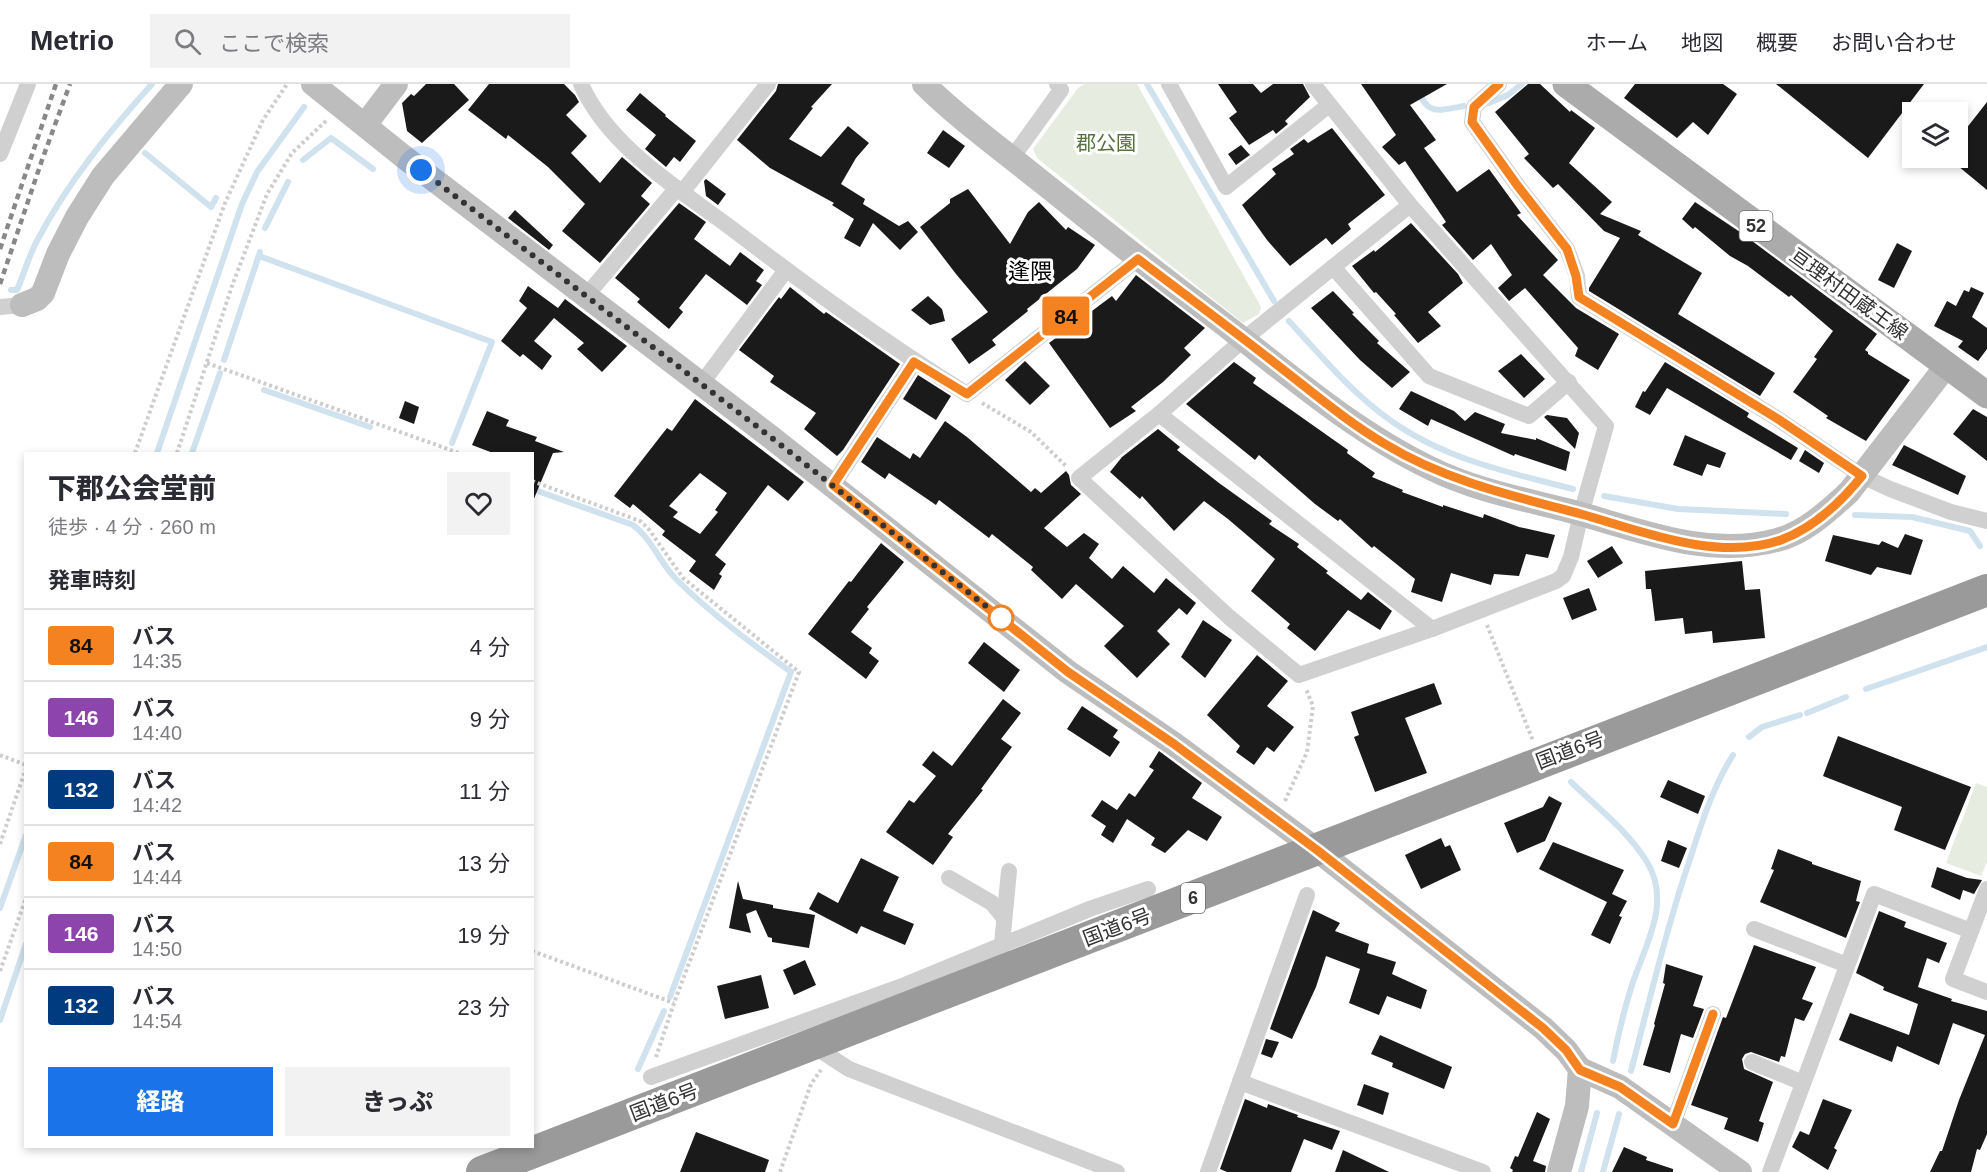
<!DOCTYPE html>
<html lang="ja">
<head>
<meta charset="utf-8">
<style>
	body { margin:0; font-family:Helvetica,"Noto Sans JP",sans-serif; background:#f2f2f3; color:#2b2b33; height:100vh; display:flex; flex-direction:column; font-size:22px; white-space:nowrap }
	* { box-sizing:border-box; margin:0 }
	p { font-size:20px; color:#7c7c81 }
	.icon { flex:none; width:33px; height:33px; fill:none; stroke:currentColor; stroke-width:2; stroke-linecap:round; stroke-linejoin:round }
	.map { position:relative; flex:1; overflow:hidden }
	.drawer { position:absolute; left:24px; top:368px; width:510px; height:696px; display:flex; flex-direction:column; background:#fff; border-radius:0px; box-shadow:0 3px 9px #0003 }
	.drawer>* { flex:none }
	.badge { padding:0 12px; border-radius:4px; font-size:21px; line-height:39px }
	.buttons { position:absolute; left:1902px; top:18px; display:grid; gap:12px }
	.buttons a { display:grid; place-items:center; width:66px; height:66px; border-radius:0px; background:#fff; box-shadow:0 3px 9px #0003; font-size:30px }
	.you { position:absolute; width:30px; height:30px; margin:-15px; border:4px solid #fff; border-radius:50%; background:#1a73e8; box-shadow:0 0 0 9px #1a73e833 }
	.map>.badge { position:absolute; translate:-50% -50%; box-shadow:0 0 0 3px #fff }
	h2 { padding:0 24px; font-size:22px; line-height:54px }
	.round { display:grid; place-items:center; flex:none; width:63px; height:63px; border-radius:0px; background:#f2f2f3 }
	.summary { display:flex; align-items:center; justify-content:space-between; height:102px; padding:0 24px }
	h1 { font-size:28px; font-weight:800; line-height:45px }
	.primary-button { display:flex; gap:12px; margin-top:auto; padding:12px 24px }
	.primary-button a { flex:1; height:69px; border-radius:0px; background:#1a73e8; color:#fff; font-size:24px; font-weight:800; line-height:69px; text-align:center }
	.primary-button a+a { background:#f2f2f3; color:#2b2b33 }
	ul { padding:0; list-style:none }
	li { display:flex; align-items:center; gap:18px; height:72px; padding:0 24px; border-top:2px solid #e1e1e2 }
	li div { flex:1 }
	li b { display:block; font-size:22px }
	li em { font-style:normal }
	li .badge { min-width:66px; font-weight:700; text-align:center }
	header { display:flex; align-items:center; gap:36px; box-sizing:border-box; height:84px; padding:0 30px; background:#fff; border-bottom:2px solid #e1e1e2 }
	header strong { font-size:28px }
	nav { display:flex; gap:33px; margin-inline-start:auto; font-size:21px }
	.search { width:420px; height:54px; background:#f2f2f3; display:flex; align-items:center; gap:15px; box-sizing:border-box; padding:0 21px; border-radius:0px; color:#7c7c81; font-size:22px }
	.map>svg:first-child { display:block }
	.green { fill:#e6ecdf }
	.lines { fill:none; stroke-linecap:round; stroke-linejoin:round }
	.stream { stroke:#cfe2ee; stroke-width:6 }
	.building { fill:#1a1a1a; fill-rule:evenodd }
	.path { stroke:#cdcdcd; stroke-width:4; stroke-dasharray:3 3; stroke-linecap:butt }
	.street { stroke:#d0d0d0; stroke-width:16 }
	.secondary { stroke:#bdbdbd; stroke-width:24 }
	.primary { stroke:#ababab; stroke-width:27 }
	.highway { stroke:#9a9a9a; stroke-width:32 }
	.rail { stroke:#888; stroke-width:4.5; stroke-dasharray:6 4.5; stroke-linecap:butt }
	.line-casing { stroke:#fff; stroke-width:14 }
	.line { stroke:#f58220; stroke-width:9 }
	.walk { stroke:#333; stroke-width:6; stroke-dasharray:0 10.8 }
	.stop-dot { fill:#fff; stroke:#f58220; stroke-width:3 }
	.labels { text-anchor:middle; stroke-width:6; stroke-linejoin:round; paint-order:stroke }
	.shield { fill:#fff; stroke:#707070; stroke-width:1.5 }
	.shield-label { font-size:18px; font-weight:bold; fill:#333 }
	.park-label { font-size:20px; fill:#56703f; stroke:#fff }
	.street-label { font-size:20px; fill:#333; stroke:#fff }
	.quarter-label { font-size:22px; fill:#000; stroke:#fff }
</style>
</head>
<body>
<header>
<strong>Metrio</strong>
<div class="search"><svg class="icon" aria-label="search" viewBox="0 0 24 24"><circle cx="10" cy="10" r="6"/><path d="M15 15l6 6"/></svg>ここで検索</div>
<nav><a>ホーム</a><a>地図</a><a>概要</a><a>お問い合わせ</a></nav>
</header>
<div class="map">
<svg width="1987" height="1088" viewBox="0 0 1987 1088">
	<rect width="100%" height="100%" fill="#fff"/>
	<g class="green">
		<polygon points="1085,0 1137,0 1261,223 1259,230 1243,239 1037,74 1033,65 1078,4"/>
		<polygon points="1976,699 1987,703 1987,778 1981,792 1946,779"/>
	</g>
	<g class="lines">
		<g class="stream">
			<polyline points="1147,0 1274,217"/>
			<path d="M1414 0C1429 31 1432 28 1464 22"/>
			<polyline points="1489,19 1508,11 1522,0"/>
			<polyline points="145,69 211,123 216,114"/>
			<polyline points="303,76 331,54 373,85"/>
			<polyline points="265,144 288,98"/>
			<polyline points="259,172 492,258 452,359"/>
			<path d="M11 206H17C24 190 29 171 38 155 68 98 109 48 152 0"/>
			<path d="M1289 237C1320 271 1352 309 1390 336 1444 375 1510 389 1573 405"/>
			<polyline points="224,276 260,168"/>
			<polyline points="264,306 370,343"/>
			<polyline points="157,369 242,120 257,88 304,23"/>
			<polyline points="192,369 220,289"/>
			<path d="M532 405 633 441C652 455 660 479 676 495 711 530 751 559 791 588L670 913"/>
			<polyline points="1604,412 1678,425 1786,430"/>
			<polyline points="1855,431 1912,433 1970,447 1980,462"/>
			<polyline points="1866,605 1987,563"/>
			<polyline points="1807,629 1846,613"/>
			<polyline points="1749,653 1762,643 1800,631"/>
			<path d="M1571 698C1597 723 1628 747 1647 778 1672 819 1645 861 1632 901 1624 926 1618 951 1613 977"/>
			<polyline points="0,824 26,751"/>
			<polyline points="0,936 26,860"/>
			<polyline points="638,985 664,927"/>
			<path d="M1631 987C1650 915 1667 842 1691 772 1702 737 1714 701 1733 671"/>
			<polyline points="1581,1088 1597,1029"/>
			<polyline points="1603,1088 1619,1030"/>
		</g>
	</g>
	<g class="building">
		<polygon points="426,0 454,0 469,16 422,59 407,47 402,19 411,10 414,12"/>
		<polygon points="489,0 564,0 575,11 579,18 566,31 587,52 571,69 600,99 622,73 652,99 641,112 650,120 600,179 562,147 585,120 548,83 508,51 506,55 468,26"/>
		<polygon points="778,0 832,0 811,23 813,24 789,55 821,73 848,42 869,59 856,74 841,100 865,115 863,120 899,142 908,137 918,148 900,166 873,139 860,163 844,154 854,135 832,121 834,119 770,84 737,56 776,7"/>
		<polygon points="1218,0 1253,0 1261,9 1273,0 1303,0 1310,13 1285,37 1288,40 1276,50 1273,46 1249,61 1229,34 1237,28"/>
		<polygon points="1361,0 1447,0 1410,21 1436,56 1424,64 1457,108 1489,85 1521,129 1517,131 1558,176 1543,191 1576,224 1619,250 1598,286 1575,272 1578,264 1525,204 1509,217 1498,204 1512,191 1491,160 1473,176 1442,141 1446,138 1405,77 1399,81 1382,63 1396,51"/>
		<polygon points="1528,0 1540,0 1570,28 1571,26 1595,44 1569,79 1612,118 1600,130 1641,147 1638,151 1702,189 1678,230 1775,289 1760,312 1589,207 1589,204 1620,154 1604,147 1558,100 1553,104 1524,74 1529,70 1495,28"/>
		<polygon points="1635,0 1723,0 1737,10 1708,51 1693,38 1677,54 1624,14"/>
		<polygon points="1776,0 1924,0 1868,74"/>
		<polygon points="640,9 666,31 665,32 696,57 680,78 674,73 666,83 645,65 656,51 626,26"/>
		<polygon points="1987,18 1987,106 1958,82 1958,55"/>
		<polygon points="1332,44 1385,111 1348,140 1351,145 1332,161 1326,154 1290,182 1267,156 1242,121 1276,90 1272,85 1294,70 1290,65 1304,55 1308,59"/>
		<polygon points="943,46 965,62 949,84 927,69"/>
		<polygon points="1241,61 1250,71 1236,81 1228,70"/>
		<polygon points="706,95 726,110 718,121 706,112 704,97"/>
		<polygon points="968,105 1010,160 1028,128 1039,118 1066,146 1068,143 1095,161 1077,185 1027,225 1028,227 992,256 996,261 969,280 951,255 988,228 956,190 920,143 950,119 950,115"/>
		<polygon points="1695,118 1740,148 1877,250 1865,266 1868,268 1868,270 1910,296 1866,357 1826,334 1828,332 1793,308 1817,275 1814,273 1833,247 1791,211 1789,213 1748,182 1730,172 1695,143 1693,145 1682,135"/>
		<polygon points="679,119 706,138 694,155 730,182 740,168 764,186 756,197 762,201 747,221 706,190 679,224 683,228 669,245 637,218 640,215 615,194"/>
		<polygon points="515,126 553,161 549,166 508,134"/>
		<polygon points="1411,139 1458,190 1463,199 1428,228 1441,242 1418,259 1394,231 1396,230 1376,208 1374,209 1352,182 1374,166 1375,168"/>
		<polygon points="1897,159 1912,167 1894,204 1878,196"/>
		<polygon points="1136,191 1205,244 1184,264 1191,271 1163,298 1131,323 1136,327 1110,344 1049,259 1112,212 1116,217"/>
		<polygon points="528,202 558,224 565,215 627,262 602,288 577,265 584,259 554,234 534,257 552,272 542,286 523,270 520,273 501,257 527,224 519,217"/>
		<polygon points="790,203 824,230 826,228 900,280 843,366 837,372 804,345 816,329 770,298 774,292 739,266 779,213 781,215"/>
		<polygon points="1971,203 1984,209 1972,233 1987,244 1987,265 1978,277 1958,263 1963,257 1934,242 1947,217 1956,222 1964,206 1969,208"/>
		<polygon points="1333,207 1354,229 1352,230 1379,257 1377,259 1410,288 1392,304 1360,276 1311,224"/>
		<polygon points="928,212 942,225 945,237 930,241 911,226"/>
		<polygon points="1521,270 1545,295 1524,314 1498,287"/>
		<polygon points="1025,277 1050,302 1030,321 1005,296"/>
		<polygon points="1234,278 1256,294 1253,299 1348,366 1347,369 1375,389 1372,393 1403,406 1402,408 1443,423 1443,421 1483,434 1484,430 1519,443 1555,451 1548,474 1526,470 1519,492 1494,490 1491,501 1451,489 1442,518 1411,508 1415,495 1374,462 1372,464 1340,435 1338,437 1315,420 1259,371 1255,376 1186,320"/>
		<polygon points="1665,278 1749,329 1747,333 1798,364 1791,376 1667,304 1650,331 1635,323 1643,307 1645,308"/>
		<polygon points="918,291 951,312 936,336 903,315"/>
		<polygon points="1411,307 1454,327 1465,337 1475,328 1505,340 1501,349 1536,356 1536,354 1570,368 1566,387 1515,370 1514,372 1431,335 1428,342 1399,325"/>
		<path d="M695 315 804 398 788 417 768 401 715 471 726 480 719 490 722 492 714 506 689 487 696 477 662 451 665 447 633 420 630 424 614 412 667 344 672 347ZM700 389 727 409 715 426 718 428 700 450 673 433 678 428 669 422Z"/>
		<polygon points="405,317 419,323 414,340 399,334"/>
		<polygon points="1973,325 1987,333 1987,377 1953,350"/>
		<polygon points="487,327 509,336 506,342 537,353 535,357 564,368 553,369 533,417 532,369 493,369 472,361"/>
		<polygon points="1547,331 1567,334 1579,349 1575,365 1544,333"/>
		<polygon points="945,337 967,353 1031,408 1035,404 1041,409 1066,387 1069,391 1071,401 1081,410 1044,444 1067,463 1084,449 1099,460 1089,474 1112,495 1123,482 1154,509 1166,494 1196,519 1187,531 1179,524 1157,547 1170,560 1137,594 1104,562 1124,542 1076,500 1062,515 1031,486 1033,483 992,450 989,454 939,416 936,421 889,389 885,395 861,378 877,353 910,375 913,369 920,374"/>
		<polygon points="1158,345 1180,363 1177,366 1219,399 1272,437 1269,440 1299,460 1297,463 1328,487 1326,489 1361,516 1368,508 1392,527 1380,546 1348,526 1315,567 1287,544 1290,540 1251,507 1275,475 1228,435 1204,417 1174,447 1142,412 1140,415 1110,388 1122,373"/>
		<polygon points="1685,351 1726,369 1720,384 1707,380 1702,392 1673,381"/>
		<polygon points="1904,361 1966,392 1958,411 1892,381"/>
		<polygon points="1805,366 1824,379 1819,389 1799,377"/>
		<polygon points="1905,450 1923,456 1911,491 1877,483 1871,491 1825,477 1833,451 1879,461 1882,457 1898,464"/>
		<polygon points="881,459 904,478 867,523 869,525 851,548 872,564 869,569 879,577 866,595 808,550 849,497 851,498"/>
		<polygon points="1612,462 1623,479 1598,494 1587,477"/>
		<polygon points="1742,477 1745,506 1760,505 1765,554 1713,559 1712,547 1685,550 1683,534 1655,537 1651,505 1646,505 1645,487"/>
		<polygon points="1589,504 1597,526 1572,536 1563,514"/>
		<polygon points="1203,536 1232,556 1205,594 1181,573"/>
		<polygon points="984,558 1020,586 1004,608 968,579"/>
		<polygon points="1257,571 1288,597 1267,622 1294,643 1274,668 1267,663 1254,681 1236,668 1240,662 1207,631"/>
		<polygon points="1434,599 1442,620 1405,634 1427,689 1375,708 1354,653 1359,651 1351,628"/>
		<polygon points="1003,615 1021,629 1001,655 1012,663 981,705 983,706 948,750 953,753 933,781 886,748 909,716 914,719 936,692 922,681 933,667 952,682"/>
		<polygon points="1082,622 1118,646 1113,653 1120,658 1110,673 1067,645"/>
		<polygon points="1838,652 1971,703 1945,766 1894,746 1902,723 1823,692"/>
		<polygon points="1159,667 1202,699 1192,714 1222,733 1207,757 1188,746 1165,769 1151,761 1155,754 1127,735 1113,759 1101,751 1106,742 1091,732 1102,716 1117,726 1129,709 1135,713 1154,686 1149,683"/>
		<polygon points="1668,696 1705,712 1698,730 1660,713"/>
		<polygon points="1549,712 1562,719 1545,757 1517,769 1504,739 1543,723"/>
		<polygon points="1441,754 1445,763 1450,761 1461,786 1421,805 1405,771"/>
		<polygon points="1668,756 1687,764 1679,784 1661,777"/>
		<polygon points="1553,758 1624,786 1612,810 1627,817 1619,832 1622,833 1610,860 1591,851 1607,818 1539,785"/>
		<polygon points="1778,765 1812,778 1812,780 1861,797 1856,817 1860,818 1846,854 1760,818 1774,786 1771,785"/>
		<polygon points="861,774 899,793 883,827 914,840 905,861 861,842 857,850 809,825 818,808 838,819"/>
		<polygon points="1937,783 1967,794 1982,796 1974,810 1963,806 1960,816 1931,803"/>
		<polygon points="738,797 743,815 773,821 773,824 815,831 809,864 772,858 772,854 768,853 756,826 746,830 751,849 729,844"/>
		<polygon points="1313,826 1340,839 1335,847 1369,860 1367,869 1396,878 1392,890 1427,906 1421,925 1387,912 1379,931 1349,919 1360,885 1326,872 1316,903 1292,955 1270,945"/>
		<polygon points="1879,827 1906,838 1904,843 1947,859 1939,879 1927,874 1918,903 1952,915 1951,917 1987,927 1987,1050 1980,1066 1977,1065 1971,1088 1930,1088 1940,1067 1942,1067 1959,1016 1985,951 1953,939 1939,981 1897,962 1892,978 1839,956 1850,929 1909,951 1918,920 1883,906 1884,903 1856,889"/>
		<polygon points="1754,861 1816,883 1802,915 1813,919 1804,937 1795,934 1785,973 1781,972 1779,978 1751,968 1745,970 1742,975 1744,985 1773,998 1759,1037 1764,1039 1758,1058 1724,1045 1728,1034 1691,1021 1723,933 1726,934"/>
		<polygon points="805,876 816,901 794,911 783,886"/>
		<polygon points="1666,880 1703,892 1693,922 1704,925 1693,954 1681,950 1670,989 1643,981 1655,941 1654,940 1665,900 1663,899"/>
		<polygon points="761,891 769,924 725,935 717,902"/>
		<polygon points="1380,951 1452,983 1444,1005 1392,983 1393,979 1371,970"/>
		<polygon points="1266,955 1279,958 1272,974 1261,970"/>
		<polygon points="1364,1000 1389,1009 1383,1031 1357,1021"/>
		<polygon points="1245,1015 1267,1024 1268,1020 1298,1031 1297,1033 1340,1047 1332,1066 1304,1055 1291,1088 1227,1088 1220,1085"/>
		<polygon points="1823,1015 1852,1026 1834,1064 1837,1066 1828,1086 1792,1063 1800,1047 1809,1051"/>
		<polygon points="1537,1028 1550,1035 1533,1077 1546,1082 1545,1088 1512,1088 1513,1086 1510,1084 1515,1072 1518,1073"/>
		<polygon points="696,1048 769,1076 765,1088 680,1088"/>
		<polygon points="1624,1063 1647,1073 1646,1076 1673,1085 1673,1088 1612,1088"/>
		<polygon points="1343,1066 1389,1088 1335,1088"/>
	</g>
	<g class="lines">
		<g class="path">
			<polyline points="207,279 459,369"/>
			<polyline points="982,319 1031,348 1067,383"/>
			<polyline points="135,369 225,119 263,36 287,0"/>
			<polyline points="177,369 232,202 267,110 292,69 328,35"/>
			<polyline points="532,397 640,437 648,444 683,494 799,588 674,919 656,973"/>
			<polyline points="1487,541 1533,657"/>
			<polyline points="0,671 26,681"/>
			<polyline points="1285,717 1307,668 1313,622 1306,605"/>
			<polyline points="0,760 26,684"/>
			<polyline points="532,867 674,919"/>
			<polyline points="0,887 26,814"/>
			<polyline points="780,1088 811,1000 821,986"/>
		</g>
		<g class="street">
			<path d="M581 0C609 64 681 106 735 147 810 204 886 260 967 310L1138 175"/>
			<polyline points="1169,0 1226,103 1329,21"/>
			<polyline points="1313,0 1410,121 1606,342 1581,430 1571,473 1563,492 1556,497 1432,545 1299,591 1229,533 1079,394 1159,330 1244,255 1410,121"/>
			<polyline points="1499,0 1474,23 1472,38 1517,101 1567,165 1577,192 1579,213 1778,335 1862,392 1890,405 1951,428 1987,437"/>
			<polyline points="0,70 28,0"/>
			<polyline points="1012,74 1061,6 1057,0"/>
			<polyline points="683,107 768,0"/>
			<polyline points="1333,183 1429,292 1529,332 1569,298"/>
			<polyline points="586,212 677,104"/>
			<polyline points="0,223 22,221"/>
			<polyline points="702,299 786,186"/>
			<polyline points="1159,330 1432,545"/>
			<polyline points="833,401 914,278"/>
			<polyline points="949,794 992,819 1004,834"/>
			<polyline points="1987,805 1953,895 1987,908"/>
			<polyline points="1307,811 1240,998 1483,1088"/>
			<polyline points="1754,845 1847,881"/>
			<polyline points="1001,870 1009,787"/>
			<polyline points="812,961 849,985 1117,1088"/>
			<polyline points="1752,978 1803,999"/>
			<polyline points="651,993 905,901 1092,824 1148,805"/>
			<polyline points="1673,1040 1713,930"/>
			<polyline points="1208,1088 1240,998"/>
			<polyline points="1770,1088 1874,810 1971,847"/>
		</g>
		<g class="secondary">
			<polyline points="313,0 404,73 772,354 1068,588 1174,660 1317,766 1543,944 1566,966 1580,985 1620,1003 1740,1088"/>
			<path d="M924 0C956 32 993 59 1028 87 1086 133 1144 180 1204 225 1277 280 1347 344 1430 384 1474 406 1523 415 1570 427 1638 445 1706 475 1777 456 1805 449 1828 427 1849 408L1947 281"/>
			<polyline points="365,41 396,0"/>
			<polyline points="22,221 37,215 43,209 58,170 77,133 103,92 181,0"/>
			<polyline points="1559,1088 1577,1022 1580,985"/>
		</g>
		<polyline class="primary" points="1566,0 1987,311"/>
		<polyline class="highway" points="482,1088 1987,506"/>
		<g class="rail">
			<polyline points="0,165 56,0"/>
			<polyline points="0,200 42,76 70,0"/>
		</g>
	</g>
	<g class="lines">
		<defs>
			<path id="line" d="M1499 0 1474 23 1472 38 1517 101 1567 165 1576 192 1579 213 1778 335 1862 392C1841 418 1813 444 1781 456 1717 478 1642 447 1581 430 1513 412 1446 397 1385 360 1346 337 1311 307 1276 280 1230 244 1184 210 1138 175L967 310 914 278 833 401 1068 588 1174 660 1317 766 1543 944 1566 966 1580 986 1620 1003 1673 1040 1713 930"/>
		</defs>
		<use href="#line" class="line-casing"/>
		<use href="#line" class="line"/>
		<polyline class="walk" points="421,86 772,354 1001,534"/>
	</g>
	<circle class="stop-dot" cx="1001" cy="534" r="12"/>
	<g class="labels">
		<g class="shield">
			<rect x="1739.5" y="127" width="33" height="30" rx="4.5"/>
			<rect x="1181" y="799" width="24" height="30" rx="4.5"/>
		</g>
		<g class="shield-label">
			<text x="1756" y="148">52</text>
			<text x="1193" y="820">6</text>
		</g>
		<g class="park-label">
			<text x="1106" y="66">郡公園</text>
		</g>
		<g class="street-label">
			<text transform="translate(1849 210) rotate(36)" y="7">亘理村田蔵王線</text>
			<text transform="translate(1570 666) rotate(-21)" y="7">国道6号</text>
			<text transform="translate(1117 843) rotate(-21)" y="7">国道6号</text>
			<text transform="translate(664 1018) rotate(-21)" y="7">国道6号</text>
		</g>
		<g class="quarter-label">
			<text x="1030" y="195">逢隈</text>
		</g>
	</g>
</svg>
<div class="buttons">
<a><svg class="icon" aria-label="layers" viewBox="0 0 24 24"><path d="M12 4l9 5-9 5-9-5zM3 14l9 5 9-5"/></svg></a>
</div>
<div class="you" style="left:421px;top:86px"></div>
<b class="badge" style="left:1066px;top:232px;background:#f58220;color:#111">84</b>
<section class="drawer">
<div class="summary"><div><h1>下郡公会堂前</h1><p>徒歩 · 4 分 · 260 m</p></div><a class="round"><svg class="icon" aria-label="heart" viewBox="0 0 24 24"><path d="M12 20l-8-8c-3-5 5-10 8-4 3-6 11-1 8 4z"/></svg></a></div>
<h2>発車時刻</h2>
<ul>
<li><span class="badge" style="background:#f58220;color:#111">84</span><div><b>バス</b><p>14:35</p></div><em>4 分</em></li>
<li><span class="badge" style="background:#8e44ad;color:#fff">146</span><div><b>バス</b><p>14:40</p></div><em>9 分</em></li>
<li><span class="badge" style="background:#003b80;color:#fff">132</span><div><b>バス</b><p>14:42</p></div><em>11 分</em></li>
<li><span class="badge" style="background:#f58220;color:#111">84</span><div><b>バス</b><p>14:44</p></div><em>13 分</em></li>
<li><span class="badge" style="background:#8e44ad;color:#fff">146</span><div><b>バス</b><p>14:50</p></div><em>19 分</em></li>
<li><span class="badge" style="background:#003b80;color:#fff">132</span><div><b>バス</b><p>14:54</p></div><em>23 分</em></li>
</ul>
<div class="primary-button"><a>経路</a><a>きっぷ</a></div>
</section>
</div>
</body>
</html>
